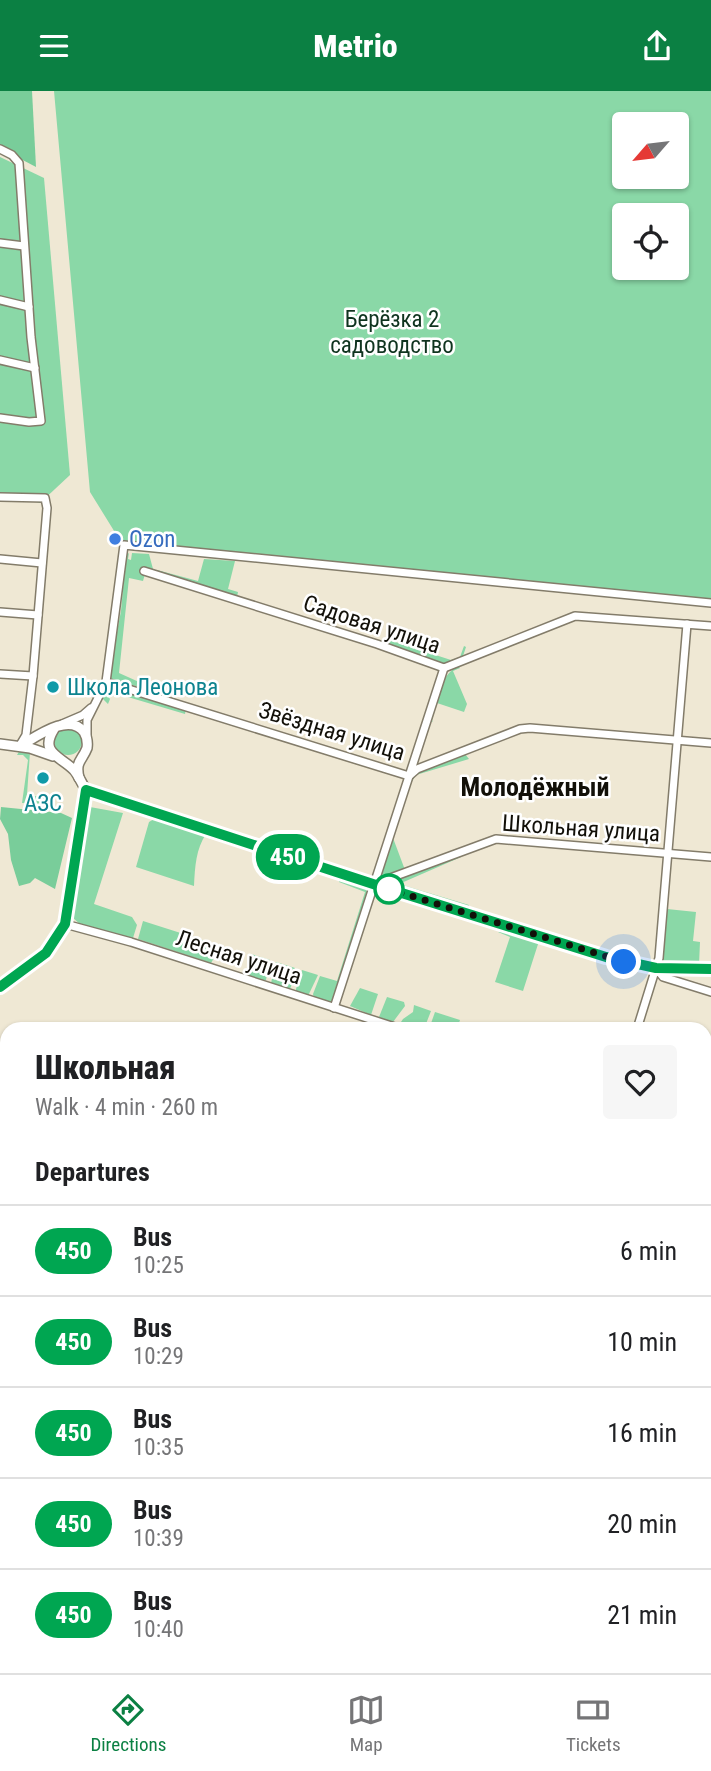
<!DOCTYPE html>
<html lang="en">
<head>
<meta charset="utf-8">
<style>
	body { margin:0; font-family:"Roboto Condensed",sans-serif; background:#f6f6f6; color:#202124; height:100vh; display:flex; flex-direction:column; font-size:26px; white-space:nowrap }
	* { box-sizing:border-box; margin:0 }
	p { font-size:23px; color:#757577 }
	.icon { flex:none; width:38px; height:38px; fill:none; stroke:currentColor; stroke-width:2; stroke-linecap:round; stroke-linejoin:round }
	.map { position:relative; flex:1; overflow:hidden }
	.panel { position:absolute; left:0px; top:931px; width:712px; height:651px; display:flex; flex-direction:column; background:#fff; border-radius:21px 21px 0 0; box-shadow:0 2px 5px #0004 }
	.panel>* { flex:none }
	.badge { padding:0 14px; border-radius:23px; font-size:24px; line-height:46px }
	.needle { width:46px; rotate:242deg }
	.tools { position:absolute; left:612px; top:21px; display:grid; gap:14px }
	.tools a { display:grid; place-items:center; width:77px; height:77px; border-radius:7px; background:#fff; box-shadow:0 2px 5px #0004; font-size:35px }
	.you { position:absolute; width:35px; height:35px; margin:-18px; border:5px solid #fff; border-radius:50%; background:#1a73e8; box-shadow:0 0 0 10px #1a73e833 }
	.map>.badge { position:absolute; translate:-50% -50%; box-shadow:0 0 0 4px #fff }
	h2 { padding:0 35px; font-size:26px; line-height:63px }
	.round { display:grid; place-items:center; flex:none; width:74px; height:74px; border-radius:7px; background:#f6f6f6 }
	.summary { display:flex; align-items:center; justify-content:space-between; height:119px; padding:0 35px }
	h1 { font-size:33px; font-weight:800; line-height:52px }
	ul { padding:0; list-style:none }
	li { display:flex; align-items:center; gap:21px; height:91px; padding:0 35px; border-top:2px solid #e0e0e0 }
	li div { flex:1 }
	li b { display:block; font-size:26px }
	li em { font-style:normal }
	li .badge { min-width:77px; font-weight:700; text-align:center }
	header { display:flex; justify-content:space-between; align-items:center; height:91px; padding:0 35px; background:#0b8043; color:#fff; font-size:32px; font-weight:800 }
	.dock { display:flex; justify-content:space-around; align-items:center; height:98px; border-top:2px solid #e0e0e0; background:#fff; font-size:19px; color:#757577 }
	.dock a { display:grid; justify-items:center; gap:4px }
	.dock .active { color:#0b8043 }
	.map>svg:first-child { display:block }
	.green { fill:#8ad8a7; fill-rule:evenodd }
	.forest { fill:#79cd9a }
	.water { fill:#5693cf }
	.lines { fill:none; stroke-linecap:round; stroke-linejoin:round }
	.minor-casing { stroke:#837c6a; stroke-width:10 }
	.tertiary-casing { stroke:#837c6a; stroke-width:12 }
	.minor { stroke:#fff; stroke-width:7 }
	.tertiary { stroke:#fff; stroke-width:9 }
	.line-casing { stroke:#fff; stroke-width:16 }
	.line { stroke:#00a651; stroke-width:10 }
	.walk { stroke:#121009; stroke-width:7; stroke-dasharray:0 12.6 }
	.shop-dot { fill:#3f7fe0; stroke:#fff; stroke-width:2.5 }
	.culture-dot { fill:#0f9aa8; stroke:#fff; stroke-width:2.5 }
	.stop-dot { fill:#fff; stroke:#00a651; stroke-width:3.5 }
	.labels { text-anchor:middle; stroke-width:5; stroke-linejoin:round; paint-order:stroke }
	.park-label { font-size:23px; fill:#0f341f; stroke:#fff }
	.shop-label { font-size:23px; fill:#366cbe; stroke:#fff; text-anchor:start }
	.street-label { font-size:23px; fill:#121009; stroke:#fff }
	.culture-label { font-size:23px; fill:#0d838f; stroke:#fff; text-anchor:start }
	.quarter-label { font-size:26px; font-weight:bold; fill:#121009; stroke:#fff }
</style>
</head>
<body>
<header><svg class="icon" aria-label="menu" viewBox="0 0 24 24"><path d="M4 6h16M4 12h16M4 18h16"/></svg>Metrio<svg class="icon" aria-label="share" viewBox="0 0 24 24"><path d="M12 15V3M7 8l5-5 5 5M5 13v7h14v-7"/></svg></header>
<div class="map">
<svg width="711" height="1582" viewBox="0 0 711 1582">
	<rect width="100%" height="100%" fill="#efe8d4"/>
	<g class="green">
		<path d="M54 0H711V515L124 456 90 401ZM625 33H677V86H625ZM625 124H677V177H625Z"/>
		<polygon points="0,66 44,87 70,384 40,412 0,401"/>
		<polygon points="129,462 128,468 131,469 132,462 149,463 153,478 145,483 143,490 129,487 119,582 148,595 145,597 113,590 109,583 121,520 126,464"/>
		<polygon points="204,468 235,470 228,498 238,501 237,506 156,481 157,479 198,490"/>
		<polygon points="386,548 451,569 460,566 464,555 466,556 462,568 447,574 385,552"/>
		<path d="M458 575 460 577 453 580 467 613 464 621 437 612 432 629 433 631 430 629C436 611 439 585 458 575Z"/>
		<polygon points="111,597 186,618 185,623 111,601 107,604 110,608 108,613 103,608 106,600"/>
		<circle cx="68" cy="650" r="14"/>
		<polygon points="20,659 30,661 27,704 50,707 50,713 22,712 28,669 23,664 17,664"/>
		<polygon points="465,663 469,668 416,684 409,695 393,747 405,779 390,784 379,783 410,689 416,681"/>
		<polygon points="90,716 123,722 94,813 132,826 137,834 133,847 81,834 72,826"/>
		<path d="M154 728 195 742 206 743C196 758 195 775 194 795L136 776 149 731Z"/>
		<polygon points="458,764 461,766 399,793 469,814 468,818 389,793"/>
		<polygon points="670,770 667,818 696,821 693,850 700,851 699,874 662,871"/>
		<polygon points="340,787 365,795 367,801 333,910 330,912 314,907 313,903 320,885 337,890 365,801 339,791"/>
		<polygon points="143,830 212,852 210,862 214,867 211,872 138,848"/>
		<polygon points="504,838 539,850 523,900 495,891 510,846 498,841 503,841"/>
		<polygon points="251,863 270,869 266,889 264,890 245,884"/>
		<polygon points="276,871 295,877 295,885 290,898 271,892"/>
		<polygon points="302,879 318,884 308,905 296,900 296,898"/>
		<polygon points="360,897 378,903 371,924 350,915"/>
		<polygon points="387,906 404,911 405,915 393,931 379,926"/>
		<polygon points="414,914 431,920 424,938 399,934 403,928 413,921"/>
		<polygon points="435,921 460,929 457,938 429,938"/>
	</g>
	<g class="forest">
		<polygon points="0,0 32,0 36,76 0,57"/>
		<polygon points="1,716 61,722 72,727 55,798 35,787 30,792 19,795 11,769 8,743 0,728"/>
		<path d="M709 1255H711V1526L705 1527V1308L709 1301C702 1289 704 1267 709 1255Z"/>
		<polygon points="13,1575 257,1575 261,1582 0,1582 0,1580"/>
	</g>
	<polygon class="water" points="711,1526 711,1582 639,1582 646,1575 705,1575 705,1527"/>
	<g class="lines">
		<defs>
			<g id="minor">
				<polyline points="0,58 12,64 19,72 31,246 41,330 29,331 0,327"/>
				<polyline points="0,152 24,155"/>
				<polyline points="0,209 29,216"/>
				<polyline points="0,269 35,277"/>
				<polyline points="0,406 45,407 47,417 33,585 26,644 20,654"/>
				<polyline points="0,468 42,472"/>
				<polyline points="144,480 377,553 444,577 575,525 711,535"/>
				<polyline points="0,521 38,524"/>
				<polyline points="0,583 33,585"/>
				<polyline points="106,591 409,685 417,678 520,638 530,637 711,652"/>
				<polyline points="62,633 83,624 91,617"/>
				<polyline points="87,644 87,629 106,591 124,454 711,512"/>
				<polyline points="374,793 496,748 711,766"/>
				<polyline points="65,833 131,851 401,938"/>
				<polyline points="656,877 663,886 711,901"/>
				<polyline points="334,917 444,577"/>
				<polyline points="637,938 659,867 687,533"/>
				<polyline points="705,1035 711,1037"/>
				<polyline points="0,1154 7,1164"/>
				<polyline points="0,1354 7,1380"/>
				<polyline points="0,1433 7,1426"/>
				<polyline points="0,1502 7,1500"/>
				<polyline points="0,1565 7,1562"/>
			</g>
			<g id="tertiary">
				<path d="M54 638C39 662 60 665 74 679 79 685 82 693 86 699"/>
				<polyline points="0,653 30,657 53,665"/>
				<path d="M20 655C36 646 69 621 84 641 87 646 88 650 87 657 82 670 75 670 79 687"/>
				<polyline points="86,699 373,793 606,866 656,877 711,878"/>
				<polyline points="0,896 46,862 65,833 86,699"/>
			</g>
		</defs>
		<use href="#minor" class="minor-casing"/>
		<use href="#tertiary" class="tertiary-casing"/>
		<use href="#minor" class="minor"/>
		<use href="#tertiary" class="tertiary"/>
	</g>
	<g class="lines">
		<defs>
			<polyline id="line" points="0,896 46,862 65,833 86,699 373,793 606,866 656,877 711,878"/>
		</defs>
		<use href="#line" class="line-casing"/>
		<use href="#line" class="line"/>
		<polyline class="walk" points="389,798 624,871"/>
	</g>
	<circle class="shop-dot" cx="115" cy="448" r="7"/>
	<g class="culture-dot">
		<circle cx="53" cy="596" r="7"/>
		<circle cx="43" cy="687" r="7"/>
	</g>
	<circle class="stop-dot" cx="389" cy="798" r="14"/>
	<g class="labels">
		<g class="park-label">
			<text x="392" y="236">Берёзка 2<tspan x="392" dy="26">садоводство</tspan></text>
		</g>
		<g class="shop-label">
			<text x="129" y="456">Ozon</text>
		</g>
		<g class="street-label">
			<text transform="translate(372 533) rotate(18)" y="8">Садовая улица</text>
			<text transform="translate(332 640) rotate(17)" y="8">Звёздная улица</text>
			<text transform="translate(581 737) rotate(4)" y="8">Школьная улица</text>
			<text transform="translate(239 866) rotate(18)" y="8">Лесная улица</text>
		</g>
		<g class="culture-label">
			<text x="67" y="604">Школа Леонова</text>
			<text x="43" y="720" text-anchor="middle">АЗС</text>
		</g>
		<g class="quarter-label">
			<text x="535" y="705">Молодёжный</text>
		</g>
	</g>
</svg>
<div class="tools">
<a><svg class="needle" viewBox="-14 -14 28 28"><path d="M0-13l5 13h-10z" fill="#e53935"/><path d="M0 13l5-13h-10z" fill="#757577"/></svg></a>
<a><svg class="icon" aria-label="locate" viewBox="0 0 24 24"><circle cx="12" cy="12" r="6"/><path d="M12 2v4M12 18v4M2 12h4M18 12h4"/></svg></a>
</div>
<div class="you" style="left:624px;top:871px"></div>
<b class="badge" style="left:288px;top:766px;background:#00a651;color:#fff">450</b>
<section class="panel">
<div class="summary"><div><h1>Школьная</h1><p>Walk · 4 min · 260 m</p></div><a class="round"><svg class="icon" aria-label="heart" viewBox="0 0 24 24"><path d="M12 20l-8-8c-3-5 5-10 8-4 3-6 11-1 8 4z"/></svg></a></div>
<h2>Departures</h2>
<ul>
<li><span class="badge" style="background:#00a651;color:#fff">450</span><div><b>Bus</b><p>10:25</p></div><em>6 min</em></li>
<li><span class="badge" style="background:#00a651;color:#fff">450</span><div><b>Bus</b><p>10:29</p></div><em>10 min</em></li>
<li><span class="badge" style="background:#00a651;color:#fff">450</span><div><b>Bus</b><p>10:35</p></div><em>16 min</em></li>
<li><span class="badge" style="background:#00a651;color:#fff">450</span><div><b>Bus</b><p>10:39</p></div><em>20 min</em></li>
<li><span class="badge" style="background:#00a651;color:#fff">450</span><div><b>Bus</b><p>10:40</p></div><em>21 min</em></li>
</ul>
</section>
</div>
<nav class="dock">
<a class="active"><svg class="icon" aria-label="directions" viewBox="0 0 24 24"><path d="M12 3l9 9-9 9-9-9zM9 14v-3h6M13 9l2 2-2 2"/></svg>Directions</a>
<a><svg class="icon" aria-label="map" viewBox="0 0 24 24"><path d="M3 6l6-2 6 2 6-2v14l-6 2-6-2-6 2zM9 4v14M15 6v14"/></svg>Map</a>
<a><svg class="icon" aria-label="tickets" viewBox="0 0 24 24"><path d="M3 7h18v10H3zM15 7v10"/></svg>Tickets</a>
</nav>
</body>
</html>
